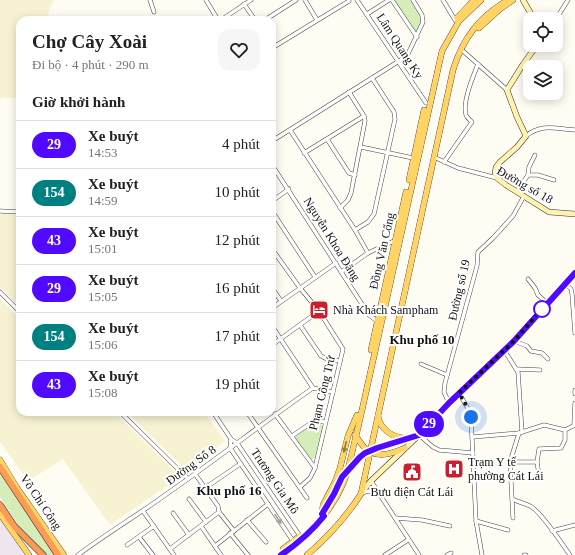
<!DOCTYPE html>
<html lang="vi">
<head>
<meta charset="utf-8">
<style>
	body { margin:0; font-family:"Times New Roman",serif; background:#f6f6f6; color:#222; height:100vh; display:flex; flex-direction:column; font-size:15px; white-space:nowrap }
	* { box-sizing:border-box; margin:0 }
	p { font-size:13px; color:#767676 }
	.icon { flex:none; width:22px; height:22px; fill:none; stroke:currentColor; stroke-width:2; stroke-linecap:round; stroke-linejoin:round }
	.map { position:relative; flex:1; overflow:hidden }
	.side { position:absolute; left:16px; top:16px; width:260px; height:400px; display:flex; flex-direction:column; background:#fff; border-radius:12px; box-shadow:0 2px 10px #0003 }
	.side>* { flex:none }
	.badge { padding:0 8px; border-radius:13px; font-size:14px; line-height:26px }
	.fabs { position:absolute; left:523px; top:12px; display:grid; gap:8px }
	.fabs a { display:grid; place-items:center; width:40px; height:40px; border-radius:8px; background:#fff; box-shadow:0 2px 10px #0003; font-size:20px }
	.you { position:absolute; width:20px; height:20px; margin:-10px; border:3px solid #fff; border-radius:50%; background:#1a73e8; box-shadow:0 0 0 6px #1a73e833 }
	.map>.badge { position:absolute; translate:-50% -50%; box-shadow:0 0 0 2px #fff }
	h2 { padding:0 16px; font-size:15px; line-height:36px }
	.round { display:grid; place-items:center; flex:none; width:42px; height:42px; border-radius:12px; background:#f6f6f6 }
	.overview { display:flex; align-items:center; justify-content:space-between; height:68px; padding:0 16px }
	h1 { font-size:19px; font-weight:700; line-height:30px }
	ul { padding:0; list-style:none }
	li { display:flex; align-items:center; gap:12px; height:48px; padding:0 16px; border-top:1px solid #e0e0e0 }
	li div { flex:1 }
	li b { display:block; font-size:15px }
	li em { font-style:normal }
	li .badge { min-width:44px; font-weight:700; text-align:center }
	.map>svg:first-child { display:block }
	.industrial { fill:#eee5ef }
	.farmland { fill:#f7f3d2 }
	.green { fill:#d6edba }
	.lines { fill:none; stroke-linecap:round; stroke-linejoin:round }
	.street-casing { stroke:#444; stroke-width:4.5 }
	.secondary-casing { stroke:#333; stroke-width:6 }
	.primary-casing { stroke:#222; stroke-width:6 }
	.highway-casing { stroke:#222; stroke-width:7 }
	.street { stroke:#fff; stroke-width:3.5 }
	.secondary { stroke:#fff3af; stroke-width:5 }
	.primary { stroke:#ffd464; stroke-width:5.5 }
	.highway { stroke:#fb9b56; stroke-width:6 }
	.oneway { fill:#947c3f }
	.oneway2 { fill:#a0a0a0 }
	.line-casing { stroke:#fff; stroke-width:9 }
	.line { stroke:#4f0aff; stroke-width:6 }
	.walk { stroke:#111; stroke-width:4; stroke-dasharray:0 7.2 }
	.stop-dot { fill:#fff; stroke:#4f0aff; stroke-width:2 }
	.labels { text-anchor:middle; stroke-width:4; stroke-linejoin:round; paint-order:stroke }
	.street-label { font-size:12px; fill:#111; stroke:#fff }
	.poi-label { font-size:12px; fill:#111; stroke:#fff; text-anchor:start }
	.neighbourhood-label { font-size:13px; font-weight:bold; fill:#111; stroke:#fff }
</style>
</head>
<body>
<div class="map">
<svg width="575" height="555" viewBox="0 0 575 555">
	<rect width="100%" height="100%" fill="#fffcf4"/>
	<polygon class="industrial" points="0,518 27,555 0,555"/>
	<g class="farmland">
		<polygon points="0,0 54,0 45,20 20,20 20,98 1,98 0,102"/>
		<polygon points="2,212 20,214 20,307 0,287 0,215"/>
		<polygon points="0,299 20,319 20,412 114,412 180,477 110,525 63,459 28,481 0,442"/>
		<polygon points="127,412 204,412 225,441 187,471"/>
	</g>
	<g class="green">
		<polygon points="395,0 411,0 423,19 419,28 415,32 395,2"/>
		<polygon points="314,421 320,422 323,427 316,455 315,458 311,459 295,438 296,434"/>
		<polygon points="0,468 55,555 47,555 17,523 0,497"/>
	</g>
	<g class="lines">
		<defs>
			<g id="street">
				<polyline points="150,0 154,12"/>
				<polyline points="206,0 218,20"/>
				<polyline points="305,0 317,20"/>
				<polyline points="357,0 426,103"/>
				<polyline points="392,0 417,37"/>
				<polyline points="443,0 455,20"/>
				<polyline points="244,4 255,20"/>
				<polyline points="367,14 389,0"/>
				<polyline points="556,19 568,0"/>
				<polyline points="221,20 251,0"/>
				<polyline points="265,20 296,0"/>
				<polyline points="272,48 349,1"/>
				<polyline points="463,51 507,90"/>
				<polyline points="290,130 355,230 368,253"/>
				<path d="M526 136C542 123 556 129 575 130"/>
				<polyline points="327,139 349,173 355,175"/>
				<polyline points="272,141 407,56 423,22 422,15 413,0"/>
				<polyline points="361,147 413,158"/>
				<polyline points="304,153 364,116"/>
				<polyline points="436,158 458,168 497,178"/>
				<path d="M444 162 472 122C470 120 467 118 466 115 462 102 473 77 478 64"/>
				<polyline points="272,165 369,315 377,321"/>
				<polyline points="528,175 529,167 535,155"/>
				<polyline points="517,191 528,175 538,175 554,180"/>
				<polyline points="272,201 289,189"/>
				<polyline points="340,208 348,200 351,193 365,121 364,116 349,92"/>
				<polyline points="0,211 20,212"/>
				<polyline points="272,211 315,277"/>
				<polyline points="355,230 368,222 374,214 395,119 394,112 372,78"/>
				<polyline points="272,249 300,288 319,311 343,349 315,468 310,478 300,487"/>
				<polyline points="341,272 368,253 396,240"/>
				<polyline points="528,279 535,288 538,295 547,303"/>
				<polyline points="565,283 571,289 572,294 575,333"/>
				<polyline points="272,288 281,301"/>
				<polyline points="0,292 20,312"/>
				<polyline points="272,308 336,263"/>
				<polyline points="300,325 321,356 327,359 340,361"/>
				<polyline points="272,326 313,388"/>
				<polyline points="514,341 527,346 531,351 542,353 548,359"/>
				<polyline points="272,345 319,311"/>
				<polyline points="504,350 518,372 522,432"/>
				<polyline points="421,364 447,375"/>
				<polyline points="516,369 540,370"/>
				<polyline points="313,388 333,392"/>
				<polyline points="575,390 575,394"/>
				<polyline points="459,393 467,407 471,417 476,521 482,555"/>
				<polyline points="449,403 444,392 445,383 477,266 478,252 493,238 513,216 524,196"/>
				<polyline points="120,412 188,479"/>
				<polyline points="213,412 231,439 237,443 300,536"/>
				<polyline points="247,412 307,498"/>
				<polyline points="275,414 315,468"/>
				<polyline points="574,424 575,403"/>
				<path d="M519 433 510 462 512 499C518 502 524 503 530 506 541 511 562 544 570 555"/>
				<polyline points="419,435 433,447 439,450 473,453"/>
				<polyline points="292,436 314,421 325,422"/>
				<polyline points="473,437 519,433 544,425 565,430 575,425"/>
				<polyline points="231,439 230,448 293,541"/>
				<polyline points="510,462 537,462"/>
				<polyline points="539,475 537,462 539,449 561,448 565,440 565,430"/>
				<polyline points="371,481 419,555"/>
				<polyline points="205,488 240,464"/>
				<polyline points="363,493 368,491 378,493"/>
				<polyline points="189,499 206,522"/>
				<polyline points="512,499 513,518"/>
				<polyline points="143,511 174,555"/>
				<polyline points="219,512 234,531"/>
				<polyline points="173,513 189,535"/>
				<polyline points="395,518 422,520 450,526"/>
				<polyline points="247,520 266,542"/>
				<polyline points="476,521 508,530"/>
				<polyline points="201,526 221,555"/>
				<polyline points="552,531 575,525"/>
				<polyline points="230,533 248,555"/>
				<polyline points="139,537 153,555"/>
				<polyline points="127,545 154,526"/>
				<polyline points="215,546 268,504"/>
				<polyline points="170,549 219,512 218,506 195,474"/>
				<path d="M78 555C107 533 138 515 168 493 217 459 264 422 313 388"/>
				<polyline points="385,555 408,540"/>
				<polyline points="447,555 451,553"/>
				<polyline points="524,555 526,555"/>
			</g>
			<g id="secondary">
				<polyline points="523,0 534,19"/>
				<polyline points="537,45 522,66 507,90 517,117 526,136 517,147 500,162 496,167 495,174 497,178 506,185 549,212 575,214"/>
				<polyline points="361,493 371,481 419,435 449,403 514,341 575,273"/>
			</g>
			<g id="primary">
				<polyline points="457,18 474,0"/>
				<polyline points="479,28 500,9 513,0"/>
				<polyline points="409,180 424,110"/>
				<polyline points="371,350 406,192"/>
				<path d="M378 416C380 429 392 437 404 438"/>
				<path d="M355 435C358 439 361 444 365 448 377 459 391 454 405 448"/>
				<polyline points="0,460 17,488 64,555"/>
				<polyline points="349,471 365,453 377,448 419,435"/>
				<polyline points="0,514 29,555"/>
				<polyline points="322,514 323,505 335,482 340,468 348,436 357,415"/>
				<polyline points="283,549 300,536"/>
				<path d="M281 555C307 537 330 514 343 484 350 467 353 446 358 428L442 51 459 21 481 0"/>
				<path d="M307 555C328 537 346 517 361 494L453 70C463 38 479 17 508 0"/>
			</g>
			<g id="highway">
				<polyline points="0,467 58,555"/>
				<polyline points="0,505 14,526 43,555"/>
			</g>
		</defs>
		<use href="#street" class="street-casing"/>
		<use href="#secondary" class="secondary-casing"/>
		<use href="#primary" class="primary-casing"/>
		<use href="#highway" class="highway-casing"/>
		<use href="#street" class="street"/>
		<use href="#secondary" class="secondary"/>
		<use href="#primary" class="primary"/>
		<use href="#highway" class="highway"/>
	</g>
	<defs><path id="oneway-solid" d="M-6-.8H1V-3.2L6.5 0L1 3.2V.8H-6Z"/></defs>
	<use class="oneway" href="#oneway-solid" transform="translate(345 447) rotate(103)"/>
	<use class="oneway2" href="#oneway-solid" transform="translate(278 519) rotate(57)"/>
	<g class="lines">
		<defs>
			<path id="line" d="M281 555C297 544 312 531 324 516L322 514 334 494 342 477 360 457 365 453 377 448 419 435 449 403 514 341 575 273"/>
		</defs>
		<use href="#line" class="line-casing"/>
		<use href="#line" class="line"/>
		<polyline class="walk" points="471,417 467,407 459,393 514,341 542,309"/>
	</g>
	<defs>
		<symbol id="hotel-square" viewBox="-11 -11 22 22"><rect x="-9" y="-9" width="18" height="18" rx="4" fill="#ca1f2e" stroke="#fff"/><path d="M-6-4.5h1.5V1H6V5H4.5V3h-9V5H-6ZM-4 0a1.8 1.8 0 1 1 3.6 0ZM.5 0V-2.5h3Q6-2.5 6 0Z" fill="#fff"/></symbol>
		<symbol id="hospital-square" viewBox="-11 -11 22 22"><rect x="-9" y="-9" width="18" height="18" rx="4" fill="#ca1f2e" stroke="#fff"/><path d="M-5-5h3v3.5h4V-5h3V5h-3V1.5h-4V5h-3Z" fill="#fff"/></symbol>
		<symbol id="civic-square" viewBox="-11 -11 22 22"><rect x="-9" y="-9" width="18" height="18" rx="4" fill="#ca1f2e" stroke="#fff"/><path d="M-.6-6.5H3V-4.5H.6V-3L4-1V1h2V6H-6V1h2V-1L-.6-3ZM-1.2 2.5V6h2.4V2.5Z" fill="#fff"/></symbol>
	</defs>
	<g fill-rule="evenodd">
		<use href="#hotel-square" x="308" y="299" width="22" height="22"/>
		<use href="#hospital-square" x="443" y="458" width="22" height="22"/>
		<use href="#civic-square" x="401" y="461" width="22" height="22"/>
	</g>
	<circle class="stop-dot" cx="542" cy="309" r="8"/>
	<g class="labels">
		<g class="street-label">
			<text transform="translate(400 46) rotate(57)" y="4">Lâm Quang Ky</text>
			<text transform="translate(525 185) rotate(30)" y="4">Đường số 18</text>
			<text transform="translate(332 239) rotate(58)" y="4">Nguyễn Khoa Đăng</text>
			<text transform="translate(382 251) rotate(-77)" y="4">Đồng Văn Cống</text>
			<text transform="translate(459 290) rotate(-77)" y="4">Đường số 19</text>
			<text transform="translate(322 393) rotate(-76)" y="4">Phạm Công Trứ</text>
			<text transform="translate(191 465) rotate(-36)" y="4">Đường Số 8</text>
			<text transform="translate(275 481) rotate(56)" y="4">Trương Gia Mô</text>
			<text transform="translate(41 502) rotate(56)" y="4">Võ Chí Công</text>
		</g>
		<g class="poi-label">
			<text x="333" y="314">Nhà Khách Sampham</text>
			<text x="468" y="466">Trạm Y tế<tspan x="468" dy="14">phường Cát Lái</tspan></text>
			<text x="412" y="496" text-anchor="middle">Bưu điện Cát Lái</text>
		</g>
		<g class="neighbourhood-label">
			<text x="422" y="344">Khu phố 10</text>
			<text x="229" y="495">Khu phố 16</text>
		</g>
	</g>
</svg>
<div class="fabs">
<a><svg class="icon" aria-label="locate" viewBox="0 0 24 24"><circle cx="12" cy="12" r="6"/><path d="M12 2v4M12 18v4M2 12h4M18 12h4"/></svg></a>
<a><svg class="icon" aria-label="layers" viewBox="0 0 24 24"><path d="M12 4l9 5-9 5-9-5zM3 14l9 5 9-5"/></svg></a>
</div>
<div class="you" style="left:471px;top:417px"></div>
<b class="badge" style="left:429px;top:424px;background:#4f0aff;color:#fff">29</b>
<section class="side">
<div class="overview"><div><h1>Chợ Cây Xoài</h1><p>Đi bộ · 4 phút · 290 m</p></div><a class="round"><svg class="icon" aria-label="heart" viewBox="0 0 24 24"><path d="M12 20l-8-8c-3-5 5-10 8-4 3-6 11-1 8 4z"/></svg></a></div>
<h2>Giờ khởi hành</h2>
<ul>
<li><span class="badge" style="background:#4f0aff;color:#fff">29</span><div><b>Xe buýt</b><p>14:53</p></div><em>4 phút</em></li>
<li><span class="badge" style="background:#008080;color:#fff">154</span><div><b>Xe buýt</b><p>14:59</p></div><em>10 phút</em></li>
<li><span class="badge" style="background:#4f0aff;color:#fff">43</span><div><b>Xe buýt</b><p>15:01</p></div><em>12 phút</em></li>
<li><span class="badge" style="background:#4f0aff;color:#fff">29</span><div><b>Xe buýt</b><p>15:05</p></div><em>16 phút</em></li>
<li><span class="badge" style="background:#008080;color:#fff">154</span><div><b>Xe buýt</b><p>15:06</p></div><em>17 phút</em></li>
<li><span class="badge" style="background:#4f0aff;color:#fff">43</span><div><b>Xe buýt</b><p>15:08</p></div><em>19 phút</em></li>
</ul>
</section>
</div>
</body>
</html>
